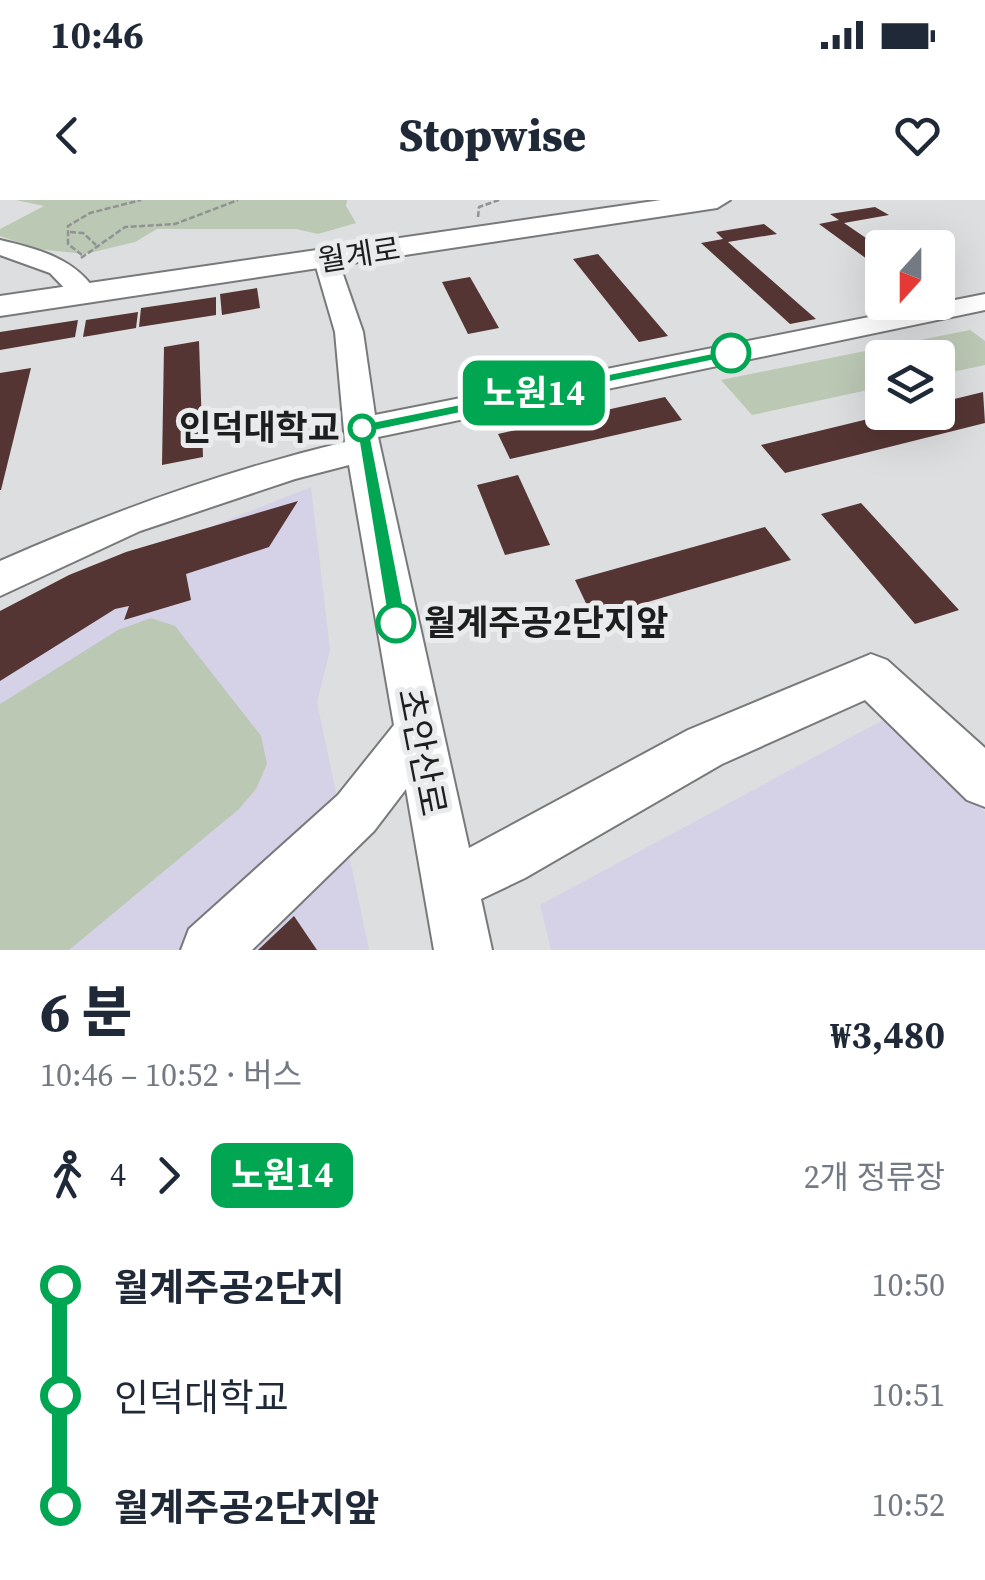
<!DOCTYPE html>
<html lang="ko">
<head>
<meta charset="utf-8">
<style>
	body { margin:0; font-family:"Source Serif 4","Noto Sans KR",serif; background:#f2f2f3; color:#1f2937; height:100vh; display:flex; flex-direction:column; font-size:38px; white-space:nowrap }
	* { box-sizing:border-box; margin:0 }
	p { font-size:32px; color:#747a83 }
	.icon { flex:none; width:55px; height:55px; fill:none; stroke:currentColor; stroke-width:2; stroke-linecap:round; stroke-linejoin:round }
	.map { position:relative; height:750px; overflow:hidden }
	.drawer { display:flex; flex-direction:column; background:#fff; flex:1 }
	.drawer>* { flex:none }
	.badge { padding:0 20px; border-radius:15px; font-size:35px; line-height:65px }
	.needle { width:65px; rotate:201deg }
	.tools { position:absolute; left:865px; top:30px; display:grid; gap:20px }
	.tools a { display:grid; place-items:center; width:90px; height:90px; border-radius:10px; background:#fff; box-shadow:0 10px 40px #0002; font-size:50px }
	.map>.badge { position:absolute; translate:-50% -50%; box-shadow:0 0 0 5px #fff }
	.legs { display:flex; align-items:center; gap:15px; height:110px; padding:0 40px; font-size:32px }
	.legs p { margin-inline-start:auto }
	.summary { display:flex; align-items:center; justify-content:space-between; height:170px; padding:0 40px }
	h1 { font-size:55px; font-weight:800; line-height:75px }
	ul { padding:0 40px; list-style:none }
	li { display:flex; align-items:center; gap:35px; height:110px; font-size:38px }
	li i { display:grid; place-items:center; width:15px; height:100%; margin:0 12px; background:currentColor }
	li i::after { content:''; width:25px; height:25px; margin:-12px; border:8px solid; border-radius:50%; background:#fff }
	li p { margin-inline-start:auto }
	li:first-child i { background:linear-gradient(#0000 50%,currentColor 0) }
	li:last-child i { background:linear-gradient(currentColor 50%,#0000 0) }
	.status { display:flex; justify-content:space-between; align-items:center; height:70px; padding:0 50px; background:#fff; direction:ltr }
	.status svg { height:28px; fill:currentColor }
	header { display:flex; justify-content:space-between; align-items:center; height:130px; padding:0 40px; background:#fff; font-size:45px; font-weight:800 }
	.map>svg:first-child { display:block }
	.education { fill:#d5d1e7 }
	.green { fill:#bbc8b4 }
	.building { fill:#543533 }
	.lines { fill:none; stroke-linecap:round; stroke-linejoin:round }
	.minor-casing { stroke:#78797a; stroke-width:4 }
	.major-casing { stroke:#78797a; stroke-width:4 }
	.path { stroke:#919293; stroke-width:2.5; stroke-dasharray:6 2.5; stroke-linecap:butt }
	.minor { fill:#fff; fill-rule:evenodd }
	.major { fill:#fff; fill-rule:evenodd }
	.line-1 { fill:#00a651; stroke:#fff; stroke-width:2.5 }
	.stop-1-dot { fill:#fff; stroke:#00a651; stroke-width:5 }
	.labels { text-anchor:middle; stroke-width:10; stroke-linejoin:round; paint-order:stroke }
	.far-street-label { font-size:30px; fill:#1d1e1e; stroke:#eaebec }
	.stop-label { font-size:35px; font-weight:bold; fill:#1d1e1e; stroke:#eaebec; text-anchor:end }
	.street-label { font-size:35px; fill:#1d1e1e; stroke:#eaebec }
</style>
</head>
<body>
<div class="status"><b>10:46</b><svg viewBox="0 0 49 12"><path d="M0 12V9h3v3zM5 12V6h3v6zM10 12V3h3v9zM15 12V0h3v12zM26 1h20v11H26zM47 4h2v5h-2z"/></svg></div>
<header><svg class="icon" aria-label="back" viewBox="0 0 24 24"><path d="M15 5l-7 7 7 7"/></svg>Stopwise<svg class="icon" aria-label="heart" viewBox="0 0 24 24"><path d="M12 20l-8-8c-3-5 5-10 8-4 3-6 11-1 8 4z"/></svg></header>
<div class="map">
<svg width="985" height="750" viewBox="0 0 985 750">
	<rect width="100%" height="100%" fill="#dddedf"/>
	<g class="education">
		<polygon points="311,287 330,450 317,502 369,750 0,750 0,416 108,367"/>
		<polygon points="885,519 985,612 985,750 551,750 540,705"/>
	</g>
	<g class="green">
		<polygon points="16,0 347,0 346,6 356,23 318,34 296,29 157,29 135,42 85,54 37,49 0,36 0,29 44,6"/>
		<polygon points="970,130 985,141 985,165 938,175 938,158 882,158 882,187 752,215 721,180"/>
		<polygon points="151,418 175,426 261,536 267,564 256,589 239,609 69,750 0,750 0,504 118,430"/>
	</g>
	<g class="building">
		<polygon points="875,7 889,15 844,23 882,49 882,70 819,24 839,20 830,14"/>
		<polygon points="764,24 777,34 728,42 816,119 790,124 701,43 723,39 716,32"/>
		<polygon points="598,54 668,136 639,142 573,59"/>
		<polygon points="470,77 499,128 468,134 442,82"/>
		<polygon points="257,88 260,108 222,115 220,94"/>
		<polygon points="216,97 216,115 139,127 141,108"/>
		<polygon points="138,112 136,128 83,137 86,120"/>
		<polygon points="78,120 75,137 0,150 0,132"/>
		<polygon points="199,141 203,257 162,265 164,147"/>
		<polygon points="31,168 1,290 0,290 0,173"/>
		<polygon points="983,192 985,223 785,273 761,245 897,212 938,212 938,203"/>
		<polygon points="665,197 682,220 510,259 498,234"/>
		<polygon points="518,275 550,345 505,355 477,285"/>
		<polygon points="298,301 269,347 186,374 191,400 124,420 129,406 115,409 0,481 0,411 69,375 126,352"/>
		<polygon points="861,303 959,410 915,424 821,314"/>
		<polygon points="765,327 791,360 593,418 575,380"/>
		<polygon points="294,716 317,750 258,750"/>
	</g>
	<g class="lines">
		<defs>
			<g id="minor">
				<path d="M0 40C38 49 75 58 97 93L84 101 75 99 50 73 0 55Z"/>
				<path d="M326 53 338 60 363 132 375 215 985 94V110L378 237 469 648 688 530 871 454 887 460 985 548V607L967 600 865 500 722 564 525 678 481 699 492 750H434L406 589 374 631 252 750H181L189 729 338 595 394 525 349 265 295 279 140 331 0 396V361C113 311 224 271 345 242L335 132 314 60Z"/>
			</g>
			<polygon id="major" points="661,0 730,0 717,8 0,116 0,96"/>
		</defs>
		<use href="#minor" class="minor-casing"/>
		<use href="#major" class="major-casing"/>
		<g class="path">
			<polyline points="478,17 479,7 499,0"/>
			<polyline points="70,32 83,33 96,45"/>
			<polyline points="82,55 68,44 68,26 90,13 141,0"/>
			<polyline points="81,58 125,27 175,24 238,0"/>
		</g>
		<use href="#minor" class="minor"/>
		<use href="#major" class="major"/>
	</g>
	<polygon class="line-1" points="731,149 738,153 736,156 370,232 407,423 396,432 389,429 356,225"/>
	<g class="stop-1-dot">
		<circle cx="731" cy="153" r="18"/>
		<circle cx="362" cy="228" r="12"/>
		<circle cx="396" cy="423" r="18"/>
	</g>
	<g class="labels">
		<g class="far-street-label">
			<text transform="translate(359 55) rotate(-9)" y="10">월계로</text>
		</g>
		<g class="stop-label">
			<text x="340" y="240">인덕대학교</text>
			<text x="424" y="435" text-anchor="start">월계주공2단지앞</text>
		</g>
		<g class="street-label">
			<text transform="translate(422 552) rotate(79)" y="12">초안산로</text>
		</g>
	</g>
</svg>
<div class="tools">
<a><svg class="needle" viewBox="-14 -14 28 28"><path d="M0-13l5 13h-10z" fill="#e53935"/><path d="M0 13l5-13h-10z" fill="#747a83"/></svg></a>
<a><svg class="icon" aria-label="layers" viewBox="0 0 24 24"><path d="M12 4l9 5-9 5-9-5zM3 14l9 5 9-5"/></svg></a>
</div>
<b class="badge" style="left:534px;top:193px;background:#00a651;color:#fff">노원14</b>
</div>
<section class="drawer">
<div class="summary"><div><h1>6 분</h1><p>10:46 – 10:52 · 버스</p></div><b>₩3,480</b></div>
<div class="legs"><svg class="icon" aria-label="walk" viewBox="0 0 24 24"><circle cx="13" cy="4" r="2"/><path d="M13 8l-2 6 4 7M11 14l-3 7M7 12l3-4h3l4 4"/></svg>4<svg class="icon" aria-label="forward" viewBox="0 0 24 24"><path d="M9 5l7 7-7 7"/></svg><b class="badge" style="background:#00a651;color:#fff">노원14</b><p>2개 정류장</p></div>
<ul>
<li><i style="color:#00a651"></i><b>월계주공2단지</b><p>10:50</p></li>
<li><i style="color:#00a651"></i><span>인덕대학교</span><p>10:51</p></li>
<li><i style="color:#00a651"></i><b>월계주공2단지앞</b><p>10:52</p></li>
</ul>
</section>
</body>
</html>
